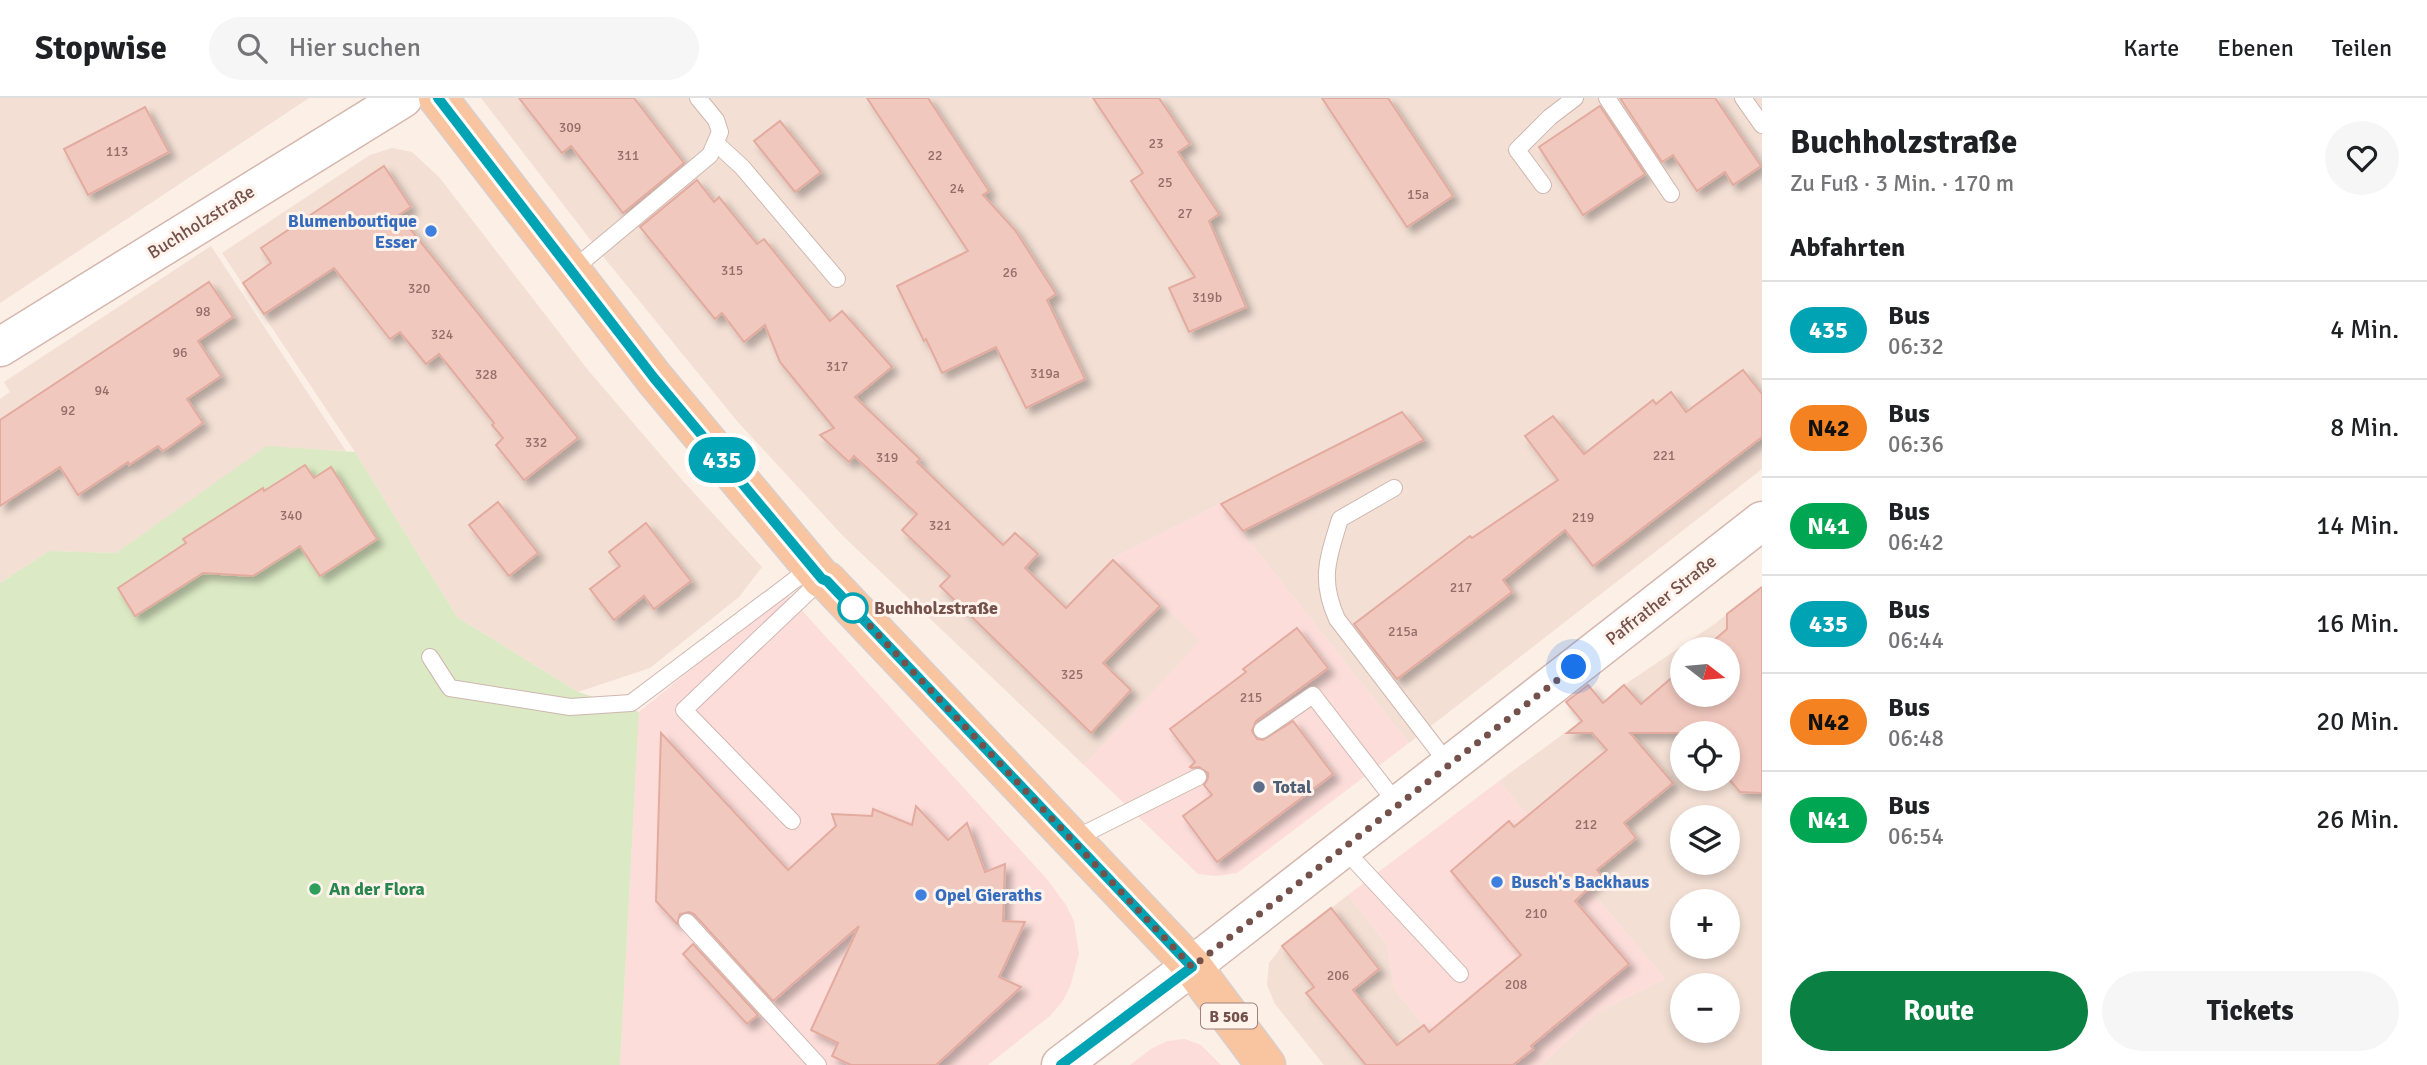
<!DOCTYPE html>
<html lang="de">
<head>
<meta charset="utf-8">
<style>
	body { margin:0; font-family:Signika,sans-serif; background:#f6f6f6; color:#202124; height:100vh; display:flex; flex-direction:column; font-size:26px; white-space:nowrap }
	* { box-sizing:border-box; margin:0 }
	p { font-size:23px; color:#757577 }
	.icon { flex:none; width:38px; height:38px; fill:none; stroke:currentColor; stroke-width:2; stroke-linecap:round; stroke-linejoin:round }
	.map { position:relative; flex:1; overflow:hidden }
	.panel { display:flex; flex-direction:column; background:#fff; width:665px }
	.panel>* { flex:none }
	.badge { padding:0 14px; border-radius:23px; font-size:24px; line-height:46px }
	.needle { width:46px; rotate:106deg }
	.tools { position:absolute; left:1670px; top:539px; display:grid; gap:14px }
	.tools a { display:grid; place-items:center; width:70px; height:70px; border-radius:50%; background:#fff; box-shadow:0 4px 10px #0003; font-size:35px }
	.you { position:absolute; width:35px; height:35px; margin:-18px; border:5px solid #fff; border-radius:50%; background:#1a73e8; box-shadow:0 0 0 10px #1a73e833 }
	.map>.badge { position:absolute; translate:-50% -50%; box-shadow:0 0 0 4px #fff }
	h2 { padding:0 28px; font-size:26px; line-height:63px }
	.round { display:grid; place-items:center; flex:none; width:74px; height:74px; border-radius:37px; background:#f6f6f6 }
	.head { display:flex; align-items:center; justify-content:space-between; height:119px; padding:0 28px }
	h1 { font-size:33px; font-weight:800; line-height:52px }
	.cta { display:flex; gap:14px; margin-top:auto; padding:14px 28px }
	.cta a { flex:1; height:80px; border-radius:42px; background:#0b8043; color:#fff; font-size:28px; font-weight:800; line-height:80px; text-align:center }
	.cta a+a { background:#f6f6f6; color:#202124 }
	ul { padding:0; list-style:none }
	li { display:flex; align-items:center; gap:21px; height:98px; padding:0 28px; border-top:2px solid #e0e0e0 }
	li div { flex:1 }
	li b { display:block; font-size:26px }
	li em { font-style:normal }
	li .badge { min-width:77px; font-weight:700; text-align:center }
	header { display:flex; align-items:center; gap:42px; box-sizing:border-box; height:98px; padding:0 35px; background:#fff; border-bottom:2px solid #e0e0e0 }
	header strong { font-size:33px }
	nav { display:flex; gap:38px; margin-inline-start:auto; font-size:24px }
	.search { width:490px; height:63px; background:#f6f6f6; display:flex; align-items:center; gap:18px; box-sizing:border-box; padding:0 24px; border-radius:38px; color:#757577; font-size:26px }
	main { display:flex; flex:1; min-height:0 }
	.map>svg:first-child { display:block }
	.residential { fill:#f3dfd4; fill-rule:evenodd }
	.commercial { fill:#fcddda }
	.green { fill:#dbe9c4 }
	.building { fill:#f1c8be; stroke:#e3ab9f; stroke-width:2; filter:url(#shadow) }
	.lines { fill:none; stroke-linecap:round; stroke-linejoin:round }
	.lane-casing { stroke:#cfb7af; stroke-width:18 }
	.secondary-casing { stroke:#d5b7ae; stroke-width:41 }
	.primary-casing { stroke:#d8cecd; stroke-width:41 }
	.lane { stroke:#fff; stroke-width:16 }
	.secondary { stroke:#fff; stroke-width:38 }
	.primary { stroke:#f9c5a0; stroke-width:38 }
	.line-casing { stroke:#fff; stroke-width:16 }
	.line { stroke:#00a3b4; stroke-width:10 }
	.walk { stroke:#75514b; stroke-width:7; stroke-dasharray:0 12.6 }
	.shop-dot { fill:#3f7fe0; stroke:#fff3ec; stroke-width:2.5 }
	.stop-dot { fill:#fff; stroke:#00a3b4; stroke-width:3.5 }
	.service-dot { fill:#5c6f8a; stroke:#fff3ec; stroke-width:2.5 }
	.leisure-dot { fill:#2e9e5b; stroke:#fff3ec; stroke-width:2.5 }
	.labels { text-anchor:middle; stroke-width:6; stroke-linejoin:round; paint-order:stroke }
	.number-label { font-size:14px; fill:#946f68 }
	.shield { fill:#fff3ec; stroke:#9e827b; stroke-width:2 }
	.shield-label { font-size:16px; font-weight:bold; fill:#75514b }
	.shop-label { font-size:18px; font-weight:bold; fill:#366cbe; stroke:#fff3ec; text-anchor:start }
	.street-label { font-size:18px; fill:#75514b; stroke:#fff3ec }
	.stop-label { font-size:18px; font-weight:bold; fill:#75514b; stroke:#fff3ec; text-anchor:start }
	.service-label { font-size:18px; font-weight:bold; fill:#4e5e75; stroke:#fff3ec; text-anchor:start }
	.leisure-label { font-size:18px; font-weight:bold; fill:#27864d; stroke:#fff3ec; text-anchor:start }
</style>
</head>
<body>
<header>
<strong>Stopwise</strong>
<div class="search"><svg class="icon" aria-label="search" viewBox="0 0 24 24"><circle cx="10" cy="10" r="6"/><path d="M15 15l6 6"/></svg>Hier suchen</div>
<nav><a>Karte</a><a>Ebenen</a><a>Teilen</a></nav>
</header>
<main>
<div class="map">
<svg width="1762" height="967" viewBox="0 0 1762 967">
	<defs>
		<filter id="shadow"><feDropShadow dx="6" dy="6" stdDeviation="3.5" flood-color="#0004"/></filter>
	</defs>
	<rect width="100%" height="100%" fill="#fcefe6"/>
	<g class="residential">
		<polygon points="0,0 309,0 0,205"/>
		<polygon points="481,0 1762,0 1762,371 1409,645 1220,406 1113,460 1201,543 1084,667 843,438 737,323 606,162"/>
		<polygon points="392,50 412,54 439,79 588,272 683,383 762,469 739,499 650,570 578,594 457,519 355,354 222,155 370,57"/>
		<polygon points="211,148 346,353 267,349 116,455 49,453 0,485 0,301 10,294 4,284"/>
		<path d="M1762 488V967H1541L1598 914 1665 881 1499 683 1581 623 1624 587 1716 525ZM1682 551H1727V597H1682ZM1682 635H1727V681H1682ZM1682 719H1727V765H1682ZM1682 803H1727V849H1682ZM1682 887H1727V933H1682Z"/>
		<polygon points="1348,797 1387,847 1394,890 1455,967 1324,967 1275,906 1267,887 1269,865 1282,848"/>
	</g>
	<g class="commercial">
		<polygon points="1220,406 1409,645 1237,775 1216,778 1198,776 1084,667 1200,543 1113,460"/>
		<polygon points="785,494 1046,780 1066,807 1074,823 1079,856 1070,889 1062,904 1051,917 988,967 620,967 639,614"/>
		<polygon points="1499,683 1665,881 1598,914 1541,967 1455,967 1394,890 1387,847 1348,797"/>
		<polygon points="1185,941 1201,947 1221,967 1130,967 1151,951 1167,943"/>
	</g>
	<polygon class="green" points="267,348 355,354 457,519 578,594 639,614 620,967 0,967 0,485 49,453 116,455"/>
	<g class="building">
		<polygon points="519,0 634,0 684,65 623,115 571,48 562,55"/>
		<polygon points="867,0 928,0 989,93 983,97 1015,132 1056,196 1047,202 1085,281 1026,310 996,249 942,275 926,241 924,243 897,188 968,153"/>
		<polygon points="1093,0 1159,0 1190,46 1178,54 1219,116 1209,123 1246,209 1189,234 1169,190 1195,179 1131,83 1143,75"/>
		<polygon points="1322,0 1388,0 1453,98 1407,129"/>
		<polygon points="1620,0 1715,0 1761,68 1733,87 1725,74 1697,93 1673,57 1662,64"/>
		<polygon points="1600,8 1645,76 1583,117 1539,49"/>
		<polygon points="145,9 169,54 88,97 64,51"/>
		<polygon points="780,23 821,74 795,94 754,43"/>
		<polygon points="384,68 411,109 399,117 578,340 524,382 496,347 503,340 492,327 494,325 439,256 426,266 400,234 390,241 334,170 264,216 243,185 271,165 261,150"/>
		<polygon points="697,82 714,104 719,99 757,146 764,141 830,223 842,213 892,269 855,299 920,361 917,364 1003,447 1015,435 1038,456 1025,470 1066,510 1113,462 1160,508 1103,565 1131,592 1091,635 940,488 950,478 902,432 917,416 854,358 849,364 820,337 834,330 780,264 765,227 744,244 722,215 715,221 640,129"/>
		<polygon points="209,184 233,219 198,243 221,278 187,301 203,325 163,353 158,348 129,367 128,364 78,397 60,369 0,408 0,322"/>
		<polygon points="1743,272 1762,296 1762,339 1593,468 1565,432 1503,482 1512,494 1397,581 1354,526 1470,438 1472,440 1558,382 1525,338 1553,318 1584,356 1653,302 1656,306 1671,294 1686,314"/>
		<polygon points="1402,314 1424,342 1243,433 1221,406"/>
		<polygon points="305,367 314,380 331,369 377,441 320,478 300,448 253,478 203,475 135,518 118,490 186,445 183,441 263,390 264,393"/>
		<polygon points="498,404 538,455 509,478 469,427"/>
		<polygon points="646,425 691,483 654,511 644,498 614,522 590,491 620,468 609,454"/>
		<polygon points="1762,489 1762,695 1740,694 1727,679 1727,635 1630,635 1673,685 1624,725 1636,740 1597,772 1602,778 1575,803 1629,866 1531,948 1533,951 1513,967 1366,967 1306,895 1314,889 1282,848 1331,810 1379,871 1353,892 1397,947 1424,927 1429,934 1521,857 1451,773 1509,723 1514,729 1607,652 1592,635 1567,635 1582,623 1566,604 1588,587 1603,605 1624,587 1641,606 1682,571 1682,597 1727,597 1727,551 1704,551 1727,531 1727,516"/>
		<polygon points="1297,530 1328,570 1256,623 1252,633 1257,641 1263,642 1293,623 1333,676 1217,764 1183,718 1212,697 1204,687 1208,680 1208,675 1199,669 1192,670 1190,669 1195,664 1170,631 1246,574 1243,571"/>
		<polygon points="661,635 788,772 836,728 832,716 872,718 873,711 912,727 916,708 948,742 967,725 985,774 1005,766 1003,823 1025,824 999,879 1021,889 936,967 851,967 832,958 838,945 811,932 859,828 773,903 694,816 689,814 680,816 677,826 656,803"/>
		<polygon points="693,846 758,917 747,926 683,856"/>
	</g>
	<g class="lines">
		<defs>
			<g id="lane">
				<polyline points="1607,0 1671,96"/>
				<polyline points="1743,0 1762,27"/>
				<polyline points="717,46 742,69 837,181"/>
				<polyline points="1543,87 1517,52 1550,19 1575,0"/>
				<polyline points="571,173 710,57 720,34 716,22 698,0"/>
				<path d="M1394 390 1340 421C1328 460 1319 481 1337 521L1449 667"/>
				<polyline points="430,559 450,590 570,609 631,605 813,468"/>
				<polyline points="1262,632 1313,597 1398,707"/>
				<polyline points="792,723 684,612 822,481"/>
				<polyline points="1072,742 1198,679"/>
				<polyline points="1343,750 1460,876"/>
				<polyline points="687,824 818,967"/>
			</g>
			<g id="secondary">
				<polyline points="0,249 403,0"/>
				<polyline points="1061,967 1192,868 1762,423"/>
			</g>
			<polyline id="primary" points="438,0 654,280 822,481 827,483 1192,868 1266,967"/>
		</defs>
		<use href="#lane" class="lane-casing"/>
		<use href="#secondary" class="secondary-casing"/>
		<use href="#primary" class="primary-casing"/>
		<use href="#lane" class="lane"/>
		<use href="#secondary" class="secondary"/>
		<use href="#primary" class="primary"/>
	</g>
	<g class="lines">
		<defs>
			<polyline id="line" points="438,0 654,280 822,481 827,483 1192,869 1061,967"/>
		</defs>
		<use href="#line" class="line-casing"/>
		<use href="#line" class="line"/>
		<polyline class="walk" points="853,510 1192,869 1574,569"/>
	</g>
	<g class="shop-dot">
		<circle cx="431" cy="133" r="7"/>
		<circle cx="1497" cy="784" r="7"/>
		<circle cx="921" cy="797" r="7"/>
	</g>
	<circle class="stop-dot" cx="853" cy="510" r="14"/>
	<circle class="service-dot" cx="1259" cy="689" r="7"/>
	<circle class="leisure-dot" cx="315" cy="791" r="7"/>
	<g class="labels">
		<g class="number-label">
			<text x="570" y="34">309</text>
			<text x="1156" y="50">23</text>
			<text x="117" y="58">113</text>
			<text x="628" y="62">311</text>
			<text x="935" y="62">22</text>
			<text x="1165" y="89">25</text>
			<text x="957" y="95">24</text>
			<text x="1418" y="101">15a</text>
			<text x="1185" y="120">27</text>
			<text x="732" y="177">315</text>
			<text x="1010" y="179">26</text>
			<text x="419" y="195">320</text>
			<text x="1207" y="204">319b</text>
			<text x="203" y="218">98</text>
			<text x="442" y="241">324</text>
			<text x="180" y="259">96</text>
			<text x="837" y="273">317</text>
			<text x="1045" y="280">319a</text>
			<text x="486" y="281">328</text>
			<text x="102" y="297">94</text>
			<text x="68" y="317">92</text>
			<text x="536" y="349">332</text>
			<text x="1664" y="362">221</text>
			<text x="887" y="364">319</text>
			<text x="291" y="422">340</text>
			<text x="1583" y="424">219</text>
			<text x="940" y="432">321</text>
			<text x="1461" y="494">217</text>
			<text x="1403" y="538">215a</text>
			<text x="1072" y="581">325</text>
			<text x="1251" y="604">215</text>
			<text x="1586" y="731">212</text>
			<text x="1536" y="820">210</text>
			<text x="1338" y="882">206</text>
			<text x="1516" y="891">208</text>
		</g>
		<rect class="shield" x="1201" y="905.5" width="56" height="25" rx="5"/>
		<g class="shield-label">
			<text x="1229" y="924">B 506</text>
		</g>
		<g class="shop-label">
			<text x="417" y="129" text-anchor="end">Blumenboutique<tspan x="417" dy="21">Esser</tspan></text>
			<text x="1511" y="790">Busch's Backhaus</text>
			<text x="935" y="803">Opel Gieraths</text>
		</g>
		<g class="street-label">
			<text transform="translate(201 124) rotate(-32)" y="6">Buchholzstraße</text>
			<text transform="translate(1661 502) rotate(-38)" y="6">Paffrather Straße</text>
		</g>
		<g class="stop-label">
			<text x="874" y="516">Buchholzstraße</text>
		</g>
		<g class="service-label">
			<text x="1273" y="695">Total</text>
		</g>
		<g class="leisure-label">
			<text x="329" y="797">An der Flora</text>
		</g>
	</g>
</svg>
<div class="tools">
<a><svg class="needle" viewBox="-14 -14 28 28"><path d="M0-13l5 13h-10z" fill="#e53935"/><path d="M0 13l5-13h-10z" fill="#757577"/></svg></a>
<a><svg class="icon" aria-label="locate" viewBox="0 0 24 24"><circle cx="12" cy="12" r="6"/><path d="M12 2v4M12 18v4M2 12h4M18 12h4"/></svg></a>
<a><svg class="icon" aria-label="layers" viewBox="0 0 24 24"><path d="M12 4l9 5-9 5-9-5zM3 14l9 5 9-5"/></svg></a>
<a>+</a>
<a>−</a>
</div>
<div class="you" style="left:1574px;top:569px"></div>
<b class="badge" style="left:722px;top:362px;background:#00a3b4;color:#fff">435</b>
</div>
<section class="panel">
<div class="head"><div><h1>Buchholzstraße</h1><p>Zu Fuß · 3 Min. · 170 m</p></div><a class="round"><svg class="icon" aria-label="heart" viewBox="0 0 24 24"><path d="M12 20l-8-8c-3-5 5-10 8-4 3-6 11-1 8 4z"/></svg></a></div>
<h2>Abfahrten</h2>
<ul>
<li><span class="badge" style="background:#00a3b4;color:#fff">435</span><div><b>Bus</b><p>06:32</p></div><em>4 Min.</em></li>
<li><span class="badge" style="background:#f58220;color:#111">N42</span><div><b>Bus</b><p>06:36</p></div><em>8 Min.</em></li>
<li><span class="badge" style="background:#00a651;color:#fff">N41</span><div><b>Bus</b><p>06:42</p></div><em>14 Min.</em></li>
<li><span class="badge" style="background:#00a3b4;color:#fff">435</span><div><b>Bus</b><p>06:44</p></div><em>16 Min.</em></li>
<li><span class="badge" style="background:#f58220;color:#111">N42</span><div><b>Bus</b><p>06:48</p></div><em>20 Min.</em></li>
<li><span class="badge" style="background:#00a651;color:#fff">N41</span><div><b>Bus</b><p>06:54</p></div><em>26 Min.</em></li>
</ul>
<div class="cta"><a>Route</a><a>Tickets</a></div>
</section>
</main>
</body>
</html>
